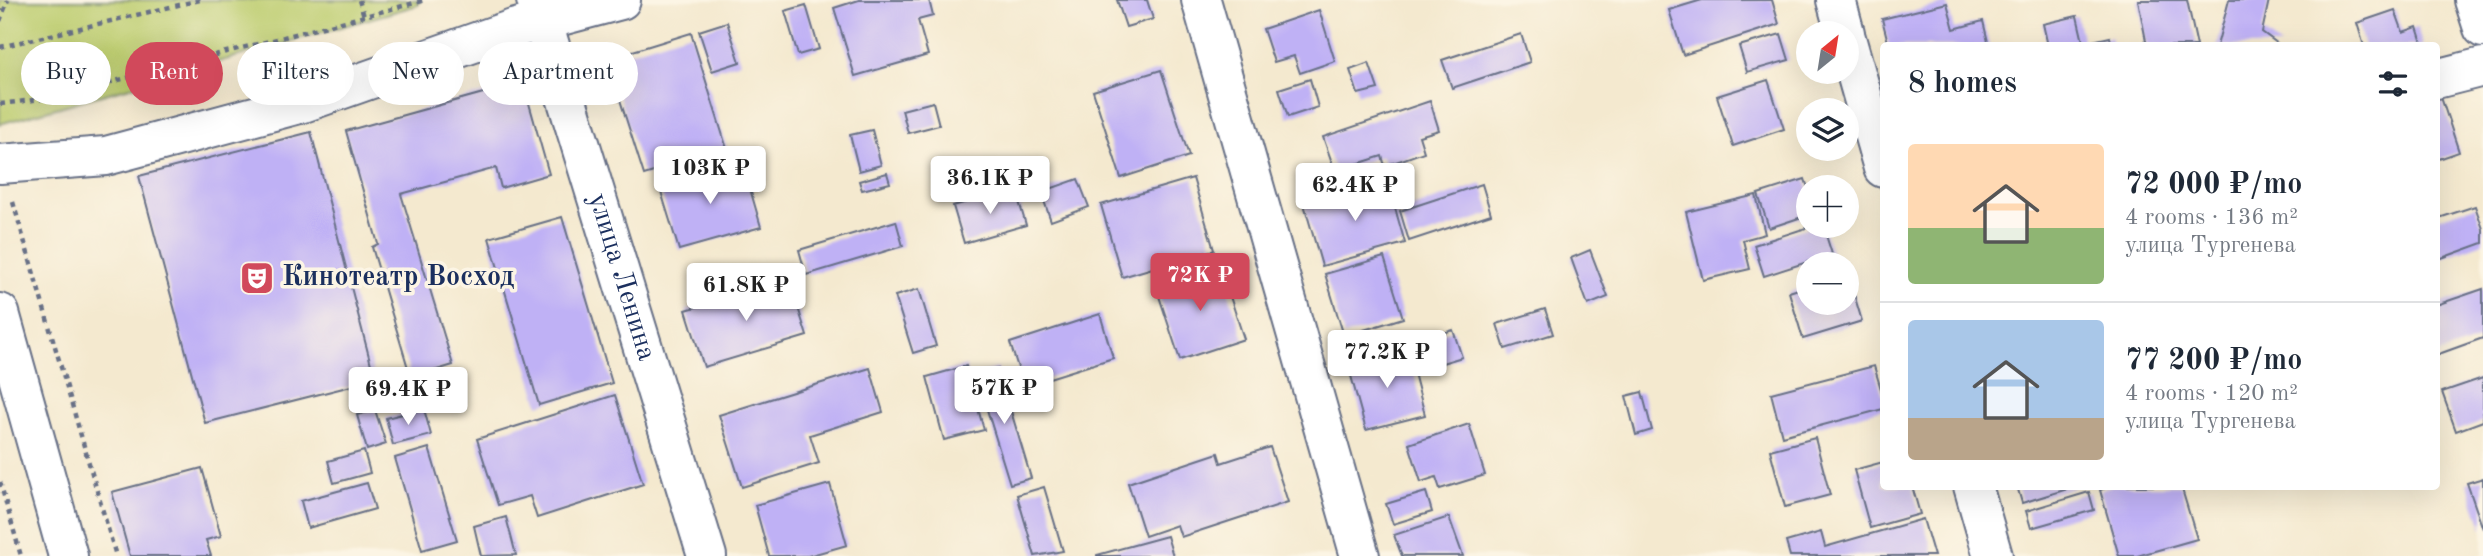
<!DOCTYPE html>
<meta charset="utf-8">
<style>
body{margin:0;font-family:"Old Standard TT",serif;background:#f6f6f7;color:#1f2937;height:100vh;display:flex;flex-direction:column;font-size:26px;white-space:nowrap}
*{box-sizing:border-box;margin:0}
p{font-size:23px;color:#747a83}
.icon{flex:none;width:38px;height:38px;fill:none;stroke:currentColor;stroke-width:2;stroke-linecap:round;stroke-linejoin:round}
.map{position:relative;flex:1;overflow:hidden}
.drawer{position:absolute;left:1880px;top:42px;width:560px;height:448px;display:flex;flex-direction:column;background:#fff;border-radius:7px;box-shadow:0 7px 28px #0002}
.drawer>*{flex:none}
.banner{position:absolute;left:21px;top:42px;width:665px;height:63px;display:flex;gap:14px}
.needle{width:46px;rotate:30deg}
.tools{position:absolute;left:1796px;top:21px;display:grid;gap:14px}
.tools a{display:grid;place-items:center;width:63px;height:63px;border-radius:50%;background:#fff;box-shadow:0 7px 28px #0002;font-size:35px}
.price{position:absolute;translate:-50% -60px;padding:0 16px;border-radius:7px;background:#fff;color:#222;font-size:23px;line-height:46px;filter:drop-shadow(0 2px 4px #0008)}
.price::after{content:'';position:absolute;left:50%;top:42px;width:21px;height:16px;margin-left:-10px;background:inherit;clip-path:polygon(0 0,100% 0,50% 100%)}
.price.selected{background:#d1495b;color:#fff}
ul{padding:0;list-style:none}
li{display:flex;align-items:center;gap:21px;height:175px;padding:0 28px}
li+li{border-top:2px solid #e0e1e3}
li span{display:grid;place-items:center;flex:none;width:196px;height:140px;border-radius:7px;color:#555}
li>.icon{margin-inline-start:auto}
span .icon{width:84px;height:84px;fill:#fffc;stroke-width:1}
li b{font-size:30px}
h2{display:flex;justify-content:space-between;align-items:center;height:84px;padding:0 28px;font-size:30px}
.pill{padding:0 24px;border-radius:32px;background:#fff;box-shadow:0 7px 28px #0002;font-size:24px;line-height:63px}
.pill.selected{background:#d1495b;color:#fff}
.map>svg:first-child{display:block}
.green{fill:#bdcd6f;stroke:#6c7e66;stroke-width:2}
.building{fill:#bfb1f5}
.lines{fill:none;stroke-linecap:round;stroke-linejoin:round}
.street-casing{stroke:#677086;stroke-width:42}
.secondary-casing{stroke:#677086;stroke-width:42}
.path{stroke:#677086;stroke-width:4.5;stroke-dasharray:5 5;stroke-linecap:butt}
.street{stroke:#fff;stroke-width:38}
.secondary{stroke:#fff;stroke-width:38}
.labels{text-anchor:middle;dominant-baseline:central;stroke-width:7;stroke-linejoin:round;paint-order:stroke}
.poi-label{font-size:28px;font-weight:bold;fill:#1b2f5e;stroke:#fcf5e5;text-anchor:start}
.street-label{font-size:28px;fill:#1b2f5e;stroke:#fcf5e5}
</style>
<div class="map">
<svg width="2483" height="556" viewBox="0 0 2483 556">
<rect width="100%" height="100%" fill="#fcf5e5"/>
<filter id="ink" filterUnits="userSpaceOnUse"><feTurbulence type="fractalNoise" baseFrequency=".0143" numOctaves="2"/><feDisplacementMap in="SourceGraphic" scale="14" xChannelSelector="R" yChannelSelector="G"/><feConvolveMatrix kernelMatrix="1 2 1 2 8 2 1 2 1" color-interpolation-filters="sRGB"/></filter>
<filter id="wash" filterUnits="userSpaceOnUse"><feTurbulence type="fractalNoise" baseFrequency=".00686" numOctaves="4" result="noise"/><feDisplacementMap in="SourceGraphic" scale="28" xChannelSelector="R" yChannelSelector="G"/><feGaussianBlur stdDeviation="1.57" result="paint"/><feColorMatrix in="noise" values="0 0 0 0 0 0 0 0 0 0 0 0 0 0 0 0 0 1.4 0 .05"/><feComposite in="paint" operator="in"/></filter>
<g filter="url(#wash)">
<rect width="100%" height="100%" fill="#f4e9cf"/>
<polygon class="green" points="0,0 420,0 418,5 0,124"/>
<g id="blocks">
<g class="building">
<polygon points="859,0 929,0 933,16 918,20 928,55 855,76 834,8"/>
<polygon points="1117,0 1147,0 1153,19 1126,27"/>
<polygon points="1702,0 1772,0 1779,24 1683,55 1669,10"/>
<polygon points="2138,0 2187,0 2197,46 2147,46"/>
<polygon points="2229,0 2269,0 2262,32 2281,46 2217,46"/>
<polygon points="1947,3 1954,29 1983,21 1989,46 1889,46 1882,19"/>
<polygon points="806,5 819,49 798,55 785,11"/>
<polygon points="1319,10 1335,61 1300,73 1294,56 1274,62 1263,29"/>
<polygon points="2395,10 2403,32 2417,27 2423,46 2364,46 2357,23"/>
<polygon points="2077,16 2084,46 2048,46 2043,24"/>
<polygon points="727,22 740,62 712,71 699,31"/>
<polygon points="691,33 727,149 644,175 607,59"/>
<polygon points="1521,34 1530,62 1452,88 1442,60"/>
<polygon points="1781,34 1789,60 1747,72 1739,46"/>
<polygon points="2110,37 2112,46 2089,46 2088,42"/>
<polygon points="1369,63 1378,89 1358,94 1350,70"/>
<polygon points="1161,70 1189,156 1121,178 1093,91"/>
<polygon points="1310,79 1318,107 1288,117 1279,89"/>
<polygon points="1768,80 1784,129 1733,146 1717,96"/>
<polygon points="523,82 549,174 501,188 496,168 401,194 453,365 411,378 372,247 378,244 346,131"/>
<polygon points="2439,91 2459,152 2436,160 2436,92"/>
<polygon points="1430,101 1439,130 1419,136 1424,152 1385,166 1382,156 1335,171 1323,137"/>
<polygon points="933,102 939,125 908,133 902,110"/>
<polygon points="872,130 881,165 859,171 850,135"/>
<polygon points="311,132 375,380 205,423 139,176"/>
<polygon points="742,161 761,227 679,250 659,185"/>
<polygon points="887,173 890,183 862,190 859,181"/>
<polygon points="1193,178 1214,250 1122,277 1101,205"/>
<polygon points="1078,179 1089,207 1051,221 1041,192"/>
<polygon points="1805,179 1808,188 1808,215 1769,228 1758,194"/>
<polygon points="1387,180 1405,243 1322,266 1304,204"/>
<polygon points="1482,184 1491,214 1409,241 1400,211"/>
<polygon points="1015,188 1026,225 964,243 953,206"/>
<polygon points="1756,195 1765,234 1743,240 1750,269 1703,280 1686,212"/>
<polygon points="2475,206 2483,229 2483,243 2436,260 2436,219"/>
<polygon points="562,217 612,383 539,405 489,238"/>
<polygon points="896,221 903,246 806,275 799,250"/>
<polygon points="1812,226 1823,226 1832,254 1764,276 1754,245"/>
<polygon points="1590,250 1608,297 1588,305 1571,258"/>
<polygon points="1384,257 1403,318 1344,336 1325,274"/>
<polygon points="1220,266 1244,339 1180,360 1156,287"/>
<polygon points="1847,271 1862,321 1803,339 1789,292 1808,286 1808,303 1846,303"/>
<polygon points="789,279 807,336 704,367 686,310"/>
<polygon points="919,289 936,346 913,353 895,296"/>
<polygon points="2483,289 2483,338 2436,355 2436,305"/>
<polygon points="1545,309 1553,334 1505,349 1497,324"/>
<polygon points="1100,314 1113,358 1024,386 1010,343"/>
<polygon points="1453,330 1462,357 1429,367 1421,340"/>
<polygon points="1408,350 1425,415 1366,430 1348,365"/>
<polygon points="966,366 984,430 944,440 927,377"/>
<polygon points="1874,366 1883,396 1883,409 1782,436 1771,393"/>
<polygon points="870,368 883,412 810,435 819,463 742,487 719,415"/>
<polygon points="998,368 1031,478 1010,484 976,374"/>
<polygon points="2483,378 2483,421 2456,431 2442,392"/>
<polygon points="1642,392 1652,430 1636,435 1626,396"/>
<polygon points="615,395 643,484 537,518 530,496 498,505 477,439"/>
<polygon points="424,409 431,435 393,445 386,418"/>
<polygon points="375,410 386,444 367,450 357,415"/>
<polygon points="1469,424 1485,475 1440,489 1436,477 1421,482 1409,444"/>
<polygon points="1815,438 1830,495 1785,507 1770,450"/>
<polygon points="1270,447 1288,502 1181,537 1177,525 1145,536 1128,483 1218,453 1221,463"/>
<polygon points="429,448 457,540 422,550 395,458"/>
<polygon points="364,451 370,473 334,483 328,461"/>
<polygon points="1883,462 1883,486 1912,486 1920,514 1870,528 1854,470"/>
<polygon points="202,468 221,536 206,540 211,556 130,556 112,492"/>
<polygon points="2483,478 2483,529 2467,483"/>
<polygon points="367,483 375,509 308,528 301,501"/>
<polygon points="830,484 847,545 808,556 769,556 755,505"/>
<polygon points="2017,486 2074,486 2074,487 2022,503"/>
<polygon points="2111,486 2181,486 2197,539 2137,556 2119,556 2100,490"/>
<polygon points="1044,487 1063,551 1035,556 1017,495"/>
<polygon points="1426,492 1432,512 1393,524 1386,504"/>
<polygon points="2089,492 2094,510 2031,528 2026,511"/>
<polygon points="506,517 516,555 481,556 474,526"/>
<polygon points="1449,517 1463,556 1402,556 1394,535"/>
<polygon points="1923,519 1934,556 1790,556 1786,542 1821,532 1825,547"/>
<polygon points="1167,536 1173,556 1097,556 1097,555"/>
</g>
</g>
</g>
<g filter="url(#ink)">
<use href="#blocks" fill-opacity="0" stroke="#677086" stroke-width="2"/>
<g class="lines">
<g class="street-casing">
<g id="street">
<polyline points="1201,0 1360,556"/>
<polyline points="1836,0 1845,33"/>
<polyline points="2474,0 2483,28"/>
<polyline points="1846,38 1883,168"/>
<polyline points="2436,79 2483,67"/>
<polyline points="0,164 106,156 303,103 516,28 621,0"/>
<polyline points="0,313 68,556"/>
<polyline points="1973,486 1993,556"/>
</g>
</g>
<g class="secondary-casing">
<g id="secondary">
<path id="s1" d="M536,0L707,556"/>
</g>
</g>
<g class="path">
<polyline points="359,0 364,16"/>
<polyline points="0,21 8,0"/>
<polyline points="0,47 200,0"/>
<polyline points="0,104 50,98 426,0"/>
<polyline points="13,202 116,556"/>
<polyline points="0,482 21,556"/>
</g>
<use href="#street" class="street"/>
<use href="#secondary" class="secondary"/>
</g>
</g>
<defs>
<g id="theatre-square" transform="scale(1.75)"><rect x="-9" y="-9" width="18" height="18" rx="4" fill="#d1495b" stroke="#fcf5e5"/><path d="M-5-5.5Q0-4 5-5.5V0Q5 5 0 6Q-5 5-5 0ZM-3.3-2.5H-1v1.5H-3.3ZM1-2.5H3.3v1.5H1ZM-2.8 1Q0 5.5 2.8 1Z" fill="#fff"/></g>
</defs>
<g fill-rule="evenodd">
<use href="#theatre-square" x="257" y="278"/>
</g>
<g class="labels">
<g class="poi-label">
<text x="282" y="278">Кинотеатр Восход</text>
</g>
<g class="street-label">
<text stroke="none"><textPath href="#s1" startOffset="290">улица Ленина</textPath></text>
</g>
</g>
</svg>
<div class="tools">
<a><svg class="needle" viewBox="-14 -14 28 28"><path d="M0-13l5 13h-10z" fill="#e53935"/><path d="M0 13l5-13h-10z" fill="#747a83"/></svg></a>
<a><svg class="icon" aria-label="layers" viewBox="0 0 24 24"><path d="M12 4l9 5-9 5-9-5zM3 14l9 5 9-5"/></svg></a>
<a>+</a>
<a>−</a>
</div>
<b class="price" style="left:710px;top:206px">103K ₽</b>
<b class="price" style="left:990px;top:216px">36.1K ₽</b>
<b class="price" style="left:1355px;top:223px">62.4K ₽</b>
<b class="price selected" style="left:1200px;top:313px">72K ₽</b>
<b class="price" style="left:746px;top:323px">61.8K ₽</b>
<b class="price" style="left:1387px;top:390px">77.2K ₽</b>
<b class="price" style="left:1004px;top:426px">57K ₽</b>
<b class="price" style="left:408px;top:427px">69.4K ₽</b>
<div class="banner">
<a class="pill">Buy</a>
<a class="pill selected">Rent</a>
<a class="pill">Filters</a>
<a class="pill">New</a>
<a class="pill">Apartment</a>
</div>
<section class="drawer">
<h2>8 homes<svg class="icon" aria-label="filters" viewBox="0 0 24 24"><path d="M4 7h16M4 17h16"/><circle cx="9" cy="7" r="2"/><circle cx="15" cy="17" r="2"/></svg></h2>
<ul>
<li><span style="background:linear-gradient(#ffd9b3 60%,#8fb573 0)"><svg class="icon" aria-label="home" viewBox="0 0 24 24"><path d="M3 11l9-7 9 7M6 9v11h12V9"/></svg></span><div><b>72 000 ₽/mo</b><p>4 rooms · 136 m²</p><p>улица Тургенева</p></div></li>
<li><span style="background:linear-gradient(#a9c7e8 70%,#b9a48a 0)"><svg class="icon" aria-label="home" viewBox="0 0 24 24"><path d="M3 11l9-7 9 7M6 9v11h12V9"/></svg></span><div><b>77 200 ₽/mo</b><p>4 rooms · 120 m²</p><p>улица Тургенева</p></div></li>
</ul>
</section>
</div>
